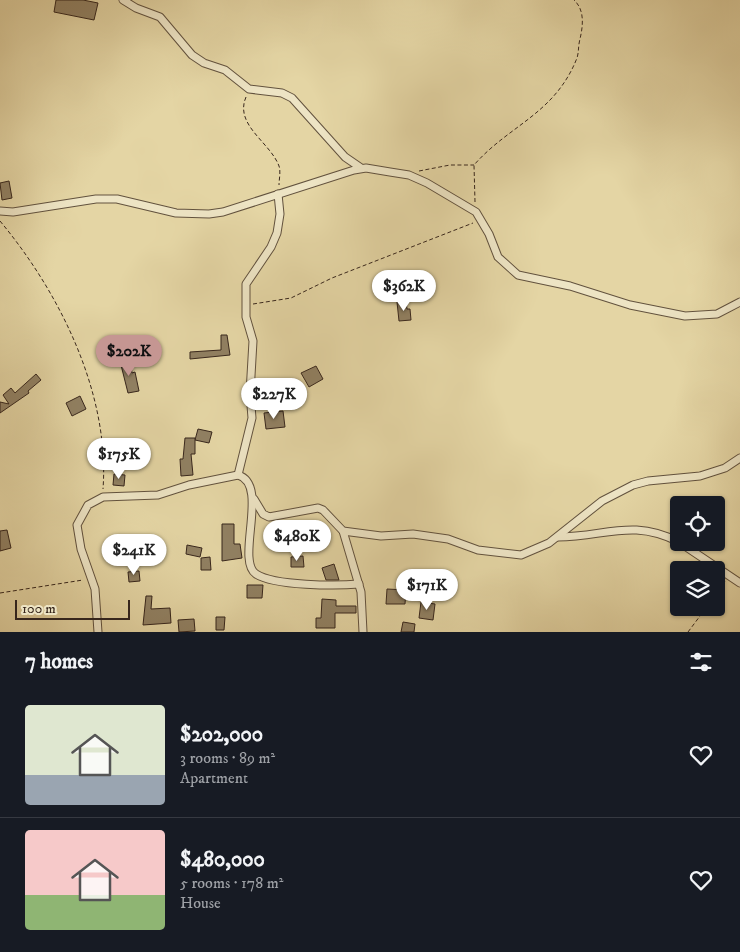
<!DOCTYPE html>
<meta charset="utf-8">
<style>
body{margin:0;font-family:"IM FELL DW Pica",serif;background:#242831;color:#f1f3f6;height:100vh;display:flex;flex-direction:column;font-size:19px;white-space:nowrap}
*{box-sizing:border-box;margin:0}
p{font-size:16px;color:#9ea1a6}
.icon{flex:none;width:28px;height:28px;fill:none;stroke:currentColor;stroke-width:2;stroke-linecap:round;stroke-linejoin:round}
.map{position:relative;height:632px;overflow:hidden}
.details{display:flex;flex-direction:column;background:#171b24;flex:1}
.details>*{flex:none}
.fabs{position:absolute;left:670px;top:496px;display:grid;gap:10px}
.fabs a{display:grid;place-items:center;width:55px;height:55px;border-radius:5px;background:#171b24;box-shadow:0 1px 4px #0004;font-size:25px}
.scale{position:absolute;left:15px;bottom:12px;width:115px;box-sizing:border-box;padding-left:5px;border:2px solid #37261c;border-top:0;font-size:14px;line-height:18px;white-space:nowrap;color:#37261c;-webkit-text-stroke:4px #ede4c4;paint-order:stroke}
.price{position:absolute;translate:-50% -42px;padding:0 11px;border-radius:18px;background:#fff;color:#222;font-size:16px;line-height:32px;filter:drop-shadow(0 1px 2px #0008)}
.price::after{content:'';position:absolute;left:50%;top:30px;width:15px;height:11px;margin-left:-8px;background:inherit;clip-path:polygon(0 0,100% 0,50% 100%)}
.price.active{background:#c59692;color:#111}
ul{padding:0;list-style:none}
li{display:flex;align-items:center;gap:15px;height:125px;padding:0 25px}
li+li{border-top:1px solid #363941}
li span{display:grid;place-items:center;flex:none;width:140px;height:100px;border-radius:5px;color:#555}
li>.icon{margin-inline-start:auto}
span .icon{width:60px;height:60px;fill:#fffc;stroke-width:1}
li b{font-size:21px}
h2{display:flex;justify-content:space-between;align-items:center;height:60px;padding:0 25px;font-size:21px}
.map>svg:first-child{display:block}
.building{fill:#918163;stroke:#37261c}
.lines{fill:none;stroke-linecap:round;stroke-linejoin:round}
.minor-casing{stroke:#62523e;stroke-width:9}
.path{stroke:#37261c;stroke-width:1;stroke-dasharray:4 2.5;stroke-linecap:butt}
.minor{stroke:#ede4c4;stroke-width:7}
</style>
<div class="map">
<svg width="740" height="632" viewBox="0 0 740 632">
<rect width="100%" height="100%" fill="#e4d5a4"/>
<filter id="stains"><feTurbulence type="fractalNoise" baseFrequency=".004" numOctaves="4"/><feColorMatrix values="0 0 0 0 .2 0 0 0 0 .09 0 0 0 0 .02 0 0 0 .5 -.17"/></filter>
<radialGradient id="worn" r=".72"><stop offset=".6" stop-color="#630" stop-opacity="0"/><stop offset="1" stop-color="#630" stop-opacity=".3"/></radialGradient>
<g class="building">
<polygon points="56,0 83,0 98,3 94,20 54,12"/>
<polygon points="9,181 12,198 2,200 0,183"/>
<polygon points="406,301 407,309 410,309 411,320 399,321 397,302"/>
<polygon points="221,335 227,335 230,355 190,359 190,352 221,350"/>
<polygon points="130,359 132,373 135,372 139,391 128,393 120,361"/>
<polygon points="316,366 323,379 309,387 301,373"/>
<polygon points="36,374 41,380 28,391 29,393 0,413 0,402 9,404 3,395 11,388 15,393"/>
<polygon points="80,396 86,409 72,416 66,403"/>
<polygon points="283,411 285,427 266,429 264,413"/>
<polygon points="198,429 212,432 209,443 195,440"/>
<polygon points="185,438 195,438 195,454 191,454 193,475 181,476 180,459 183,459"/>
<polygon points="114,474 125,475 124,486 113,485"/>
<polygon points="222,524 234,524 234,544 240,544 242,558 222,561"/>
<polygon points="7,530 11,548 0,551 0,531"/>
<polygon points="187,545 202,548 200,557 186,554"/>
<polygon points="303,556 304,567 291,567 291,557"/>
<polygon points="210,557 211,570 201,570 201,558"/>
<polygon points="334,564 339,580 326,580 322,568"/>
<polygon points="139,571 140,581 129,582 128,572"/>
<polygon points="247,585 263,585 262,598 247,598"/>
<polygon points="387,589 406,590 405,604 386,604"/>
<polygon points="146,596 152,596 151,609 170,608 171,623 143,625"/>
<polygon points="322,599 336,600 336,606 356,606 356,613 335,613 335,628 316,628 316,618 321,618"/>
<polygon points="421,602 435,604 433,620 419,618"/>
<polygon points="216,617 225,617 224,630 216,630"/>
<polygon points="194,619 195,631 179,632 178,620"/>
<polygon points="403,622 415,624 414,632 401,632"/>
</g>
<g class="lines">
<g class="minor-casing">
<g id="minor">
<polyline points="123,0 136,8 160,17 192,55 204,63 225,70 249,89 282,93 292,98 345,157 361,168"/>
<polyline points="0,211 13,212 96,199 117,199 176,213 209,214 223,212 354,170 366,168 390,172 409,175 427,183 476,212 489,234 498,257 518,275 570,286 630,305 685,316 717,314 740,302"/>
<polyline points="238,475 252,418 250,393 253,341 246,317 246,284 271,247 277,233 280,214 278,194"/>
<polyline points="254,499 263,514 269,517 318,508 323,510 343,531 381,536 413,534 448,539 478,550 521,555 549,543 602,501 633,485 648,481 700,476 725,468 740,458"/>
<polyline points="343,531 361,592 363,632"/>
<path d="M558,537C605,537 632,518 679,542"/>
<polyline points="679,542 740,583"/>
<path d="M98,632L95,589L81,549L77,525L88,505L103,497L158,495L189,485L238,475C270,484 235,560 256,574C274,586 337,586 359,584"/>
</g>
</g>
<g class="path">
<path d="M246,97C234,125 270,142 279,166C281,172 279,179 279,185"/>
<polyline points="419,171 450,165 474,165"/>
<path d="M475,202L474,165C509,125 555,114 577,58C579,52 578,46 580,39C583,26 585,10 574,0"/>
<path d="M0,221C60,293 110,394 103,489"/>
<polyline points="253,304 291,298 332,278 473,223"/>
<polyline points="0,593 83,580"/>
<polyline points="716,593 725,581"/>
<polyline points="688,632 706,608"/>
</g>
<use href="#minor" class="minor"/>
</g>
<rect width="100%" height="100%" filter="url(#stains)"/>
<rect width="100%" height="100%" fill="url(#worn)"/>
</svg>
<div class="fabs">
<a><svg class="icon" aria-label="locate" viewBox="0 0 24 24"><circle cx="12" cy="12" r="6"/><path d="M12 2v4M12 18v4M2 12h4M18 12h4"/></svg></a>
<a><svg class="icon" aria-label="layers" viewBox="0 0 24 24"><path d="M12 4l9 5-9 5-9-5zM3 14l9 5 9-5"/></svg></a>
</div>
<div class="scale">100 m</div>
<b class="price" style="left:404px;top:312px">$362K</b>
<b class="price active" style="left:129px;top:377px">$202K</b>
<b class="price" style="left:274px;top:420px">$227K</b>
<b class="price" style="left:119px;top:480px">$175K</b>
<b class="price" style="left:297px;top:562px">$480K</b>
<b class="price" style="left:134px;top:576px">$241K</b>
<b class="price" style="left:427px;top:611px">$171K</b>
</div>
<section class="details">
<h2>7 homes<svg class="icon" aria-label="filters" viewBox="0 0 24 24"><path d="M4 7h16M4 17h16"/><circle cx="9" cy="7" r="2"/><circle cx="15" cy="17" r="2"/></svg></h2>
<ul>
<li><span style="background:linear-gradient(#dfe7d0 70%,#9aa5b1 0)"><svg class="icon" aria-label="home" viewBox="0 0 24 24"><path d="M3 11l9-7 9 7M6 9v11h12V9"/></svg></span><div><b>$202,000</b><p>3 rooms · 89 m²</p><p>Apartment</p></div><svg class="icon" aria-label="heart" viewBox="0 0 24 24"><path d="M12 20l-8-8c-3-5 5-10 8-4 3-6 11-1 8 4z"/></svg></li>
<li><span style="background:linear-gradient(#f6c9c9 65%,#8fb573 0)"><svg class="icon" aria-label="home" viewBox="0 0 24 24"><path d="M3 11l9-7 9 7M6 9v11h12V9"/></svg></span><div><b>$480,000</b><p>5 rooms · 178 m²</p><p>House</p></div><svg class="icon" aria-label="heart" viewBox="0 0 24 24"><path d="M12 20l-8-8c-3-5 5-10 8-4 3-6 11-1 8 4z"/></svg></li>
</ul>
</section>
